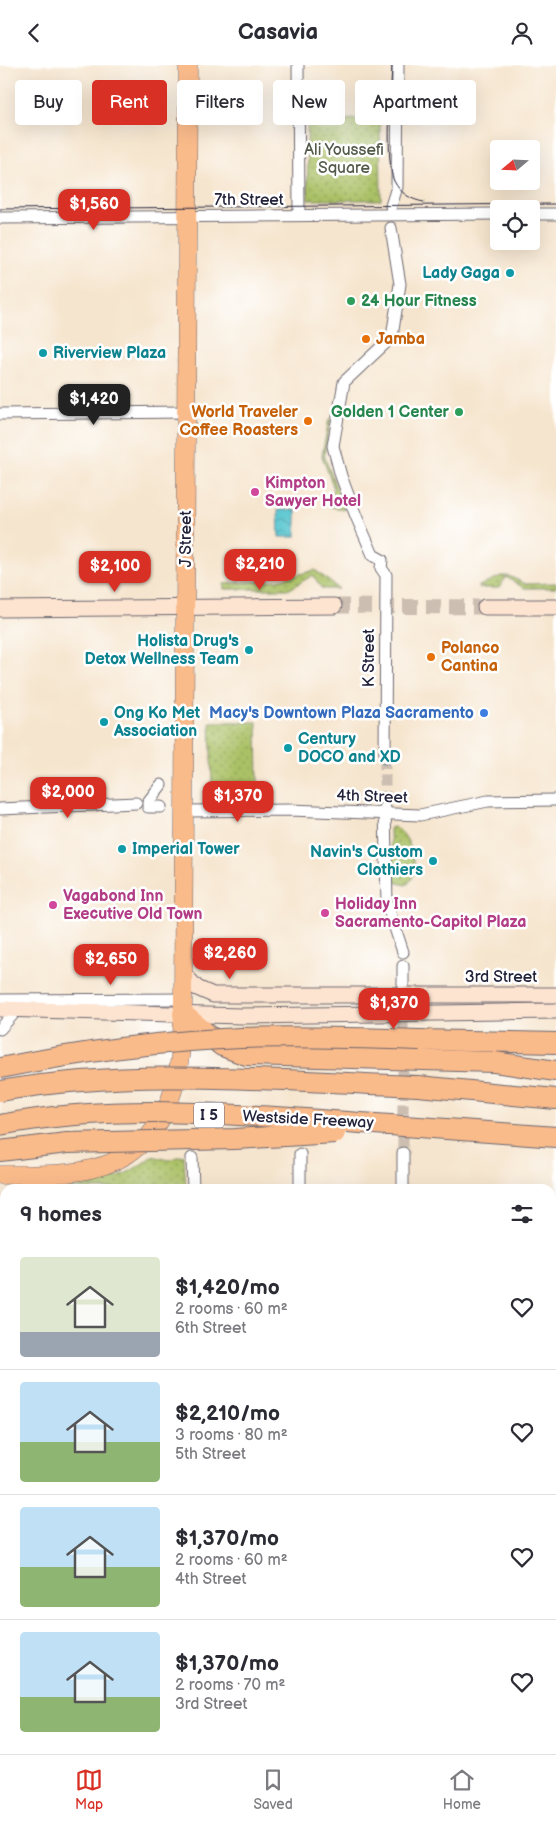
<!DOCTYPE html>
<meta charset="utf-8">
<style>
body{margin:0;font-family:"Balsamiq Sans",sans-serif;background:#f7f7f7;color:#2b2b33;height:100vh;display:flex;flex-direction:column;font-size:19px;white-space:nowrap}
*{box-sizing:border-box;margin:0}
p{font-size:16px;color:#7c7c81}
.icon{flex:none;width:28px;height:28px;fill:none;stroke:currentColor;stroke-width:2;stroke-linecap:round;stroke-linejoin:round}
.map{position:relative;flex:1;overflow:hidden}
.details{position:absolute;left:0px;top:1119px;width:556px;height:571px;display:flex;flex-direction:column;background:#fff;border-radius:15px 15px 0 0;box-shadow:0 5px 20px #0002}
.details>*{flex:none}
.banner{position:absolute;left:15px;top:15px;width:526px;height:45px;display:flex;gap:10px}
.needle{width:32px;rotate:251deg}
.fabs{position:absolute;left:490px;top:75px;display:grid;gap:10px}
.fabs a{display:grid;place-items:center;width:50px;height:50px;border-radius:5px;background:#fff;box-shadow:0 5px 20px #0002;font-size:25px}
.price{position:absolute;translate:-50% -42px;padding:0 11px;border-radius:10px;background:#d93025;color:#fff;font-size:16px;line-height:32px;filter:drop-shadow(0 1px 2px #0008)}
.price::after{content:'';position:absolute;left:50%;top:30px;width:15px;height:11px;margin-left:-8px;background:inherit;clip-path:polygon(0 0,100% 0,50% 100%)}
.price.on{background:#222;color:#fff}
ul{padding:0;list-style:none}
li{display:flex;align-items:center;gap:15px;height:125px;padding:0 20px}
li+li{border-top:1px solid #e1e1e2}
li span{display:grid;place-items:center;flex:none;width:140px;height:100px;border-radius:5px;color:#555}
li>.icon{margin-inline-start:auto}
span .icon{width:60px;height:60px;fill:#fffc;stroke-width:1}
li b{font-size:21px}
h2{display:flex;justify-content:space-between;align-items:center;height:60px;padding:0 20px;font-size:21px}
.chip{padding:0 18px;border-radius:5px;background:#fff;box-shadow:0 5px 20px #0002;font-size:18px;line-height:45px}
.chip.on{background:#d93025;color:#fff}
header{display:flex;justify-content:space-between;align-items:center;height:65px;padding:0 20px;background:#fff;font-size:22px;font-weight:700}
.dock{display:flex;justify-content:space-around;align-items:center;height:70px;border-top:1px solid #e1e1e2;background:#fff;font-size:14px;color:#7c7c81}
.dock a{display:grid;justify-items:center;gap:2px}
.dock .on{color:#d93025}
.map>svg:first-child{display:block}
.green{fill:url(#green-dots);stroke:#667250}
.water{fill:url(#water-waves);stroke:#3e7486}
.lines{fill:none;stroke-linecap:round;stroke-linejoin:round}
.street-tunnel{stroke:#ccbeb1;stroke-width:11;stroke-dasharray:11 5.5;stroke-linecap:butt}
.secondary-tunnel{stroke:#ccbeb1;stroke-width:15;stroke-dasharray:15 8;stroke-linecap:butt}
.street-casing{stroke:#6c666e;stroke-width:13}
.secondary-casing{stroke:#6c666e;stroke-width:17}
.primary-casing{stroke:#6c666e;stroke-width:19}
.highway-casing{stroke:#6c666e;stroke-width:22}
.street{stroke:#fff;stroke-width:11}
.secondary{stroke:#fde4d1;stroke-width:15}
.primary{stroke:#fabb8b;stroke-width:18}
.highway{stroke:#fabb8b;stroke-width:20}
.tram{stroke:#22223b;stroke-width:1}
.rail-casing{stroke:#22223b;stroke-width:5}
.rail{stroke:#fff;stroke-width:3;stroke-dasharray:9;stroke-linecap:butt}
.highway-bridge-casing{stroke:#6c666e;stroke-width:22;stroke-linecap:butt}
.highway-bridge{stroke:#fabb8b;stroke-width:20}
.culture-dot{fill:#0f9aa8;stroke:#fff;stroke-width:2}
.leisure-dot{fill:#2e9e5b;stroke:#fff;stroke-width:2}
.food-dot{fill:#e8710a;stroke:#fff;stroke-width:2}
.hotel-dot{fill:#d1479c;stroke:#fff;stroke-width:2}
.shop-dot{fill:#3f7fe0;stroke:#fff;stroke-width:2}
.labels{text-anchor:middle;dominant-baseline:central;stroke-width:5;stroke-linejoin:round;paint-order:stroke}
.shield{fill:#fff;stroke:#646476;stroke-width:1}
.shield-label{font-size:15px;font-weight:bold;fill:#22223b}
.park-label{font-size:16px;fill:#525a4a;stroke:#fff}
.street-label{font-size:16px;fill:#22223b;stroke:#fff}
.culture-label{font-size:16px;font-weight:bold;fill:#0d838f;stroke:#fff;text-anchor:start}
.leisure-label{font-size:16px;font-weight:bold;fill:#27864d;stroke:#fff;text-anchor:start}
.food-label{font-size:16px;font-weight:bold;fill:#c56008;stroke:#fff;text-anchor:start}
.hotel-label{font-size:16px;font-weight:bold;fill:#b23c85;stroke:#fff;text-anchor:start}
.shop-label{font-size:16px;font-weight:bold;fill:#366cbe;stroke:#fff;text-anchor:end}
</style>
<header><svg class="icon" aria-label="back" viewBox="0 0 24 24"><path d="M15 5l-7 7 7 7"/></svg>Casavia<svg class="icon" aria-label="person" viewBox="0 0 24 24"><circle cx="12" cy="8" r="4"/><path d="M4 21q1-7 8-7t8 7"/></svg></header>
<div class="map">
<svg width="556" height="1689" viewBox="0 0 556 1689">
<defs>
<pattern id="green-dots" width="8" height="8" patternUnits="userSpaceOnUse" patternTransform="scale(1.25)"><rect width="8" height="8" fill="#abc166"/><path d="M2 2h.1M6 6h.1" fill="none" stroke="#8b9c55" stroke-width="1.8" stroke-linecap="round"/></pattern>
<pattern id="water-waves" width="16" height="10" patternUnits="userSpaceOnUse" patternTransform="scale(1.25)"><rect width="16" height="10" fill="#59c6d0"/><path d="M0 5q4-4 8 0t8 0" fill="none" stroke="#49a0aa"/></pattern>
</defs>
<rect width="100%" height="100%" fill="#fff"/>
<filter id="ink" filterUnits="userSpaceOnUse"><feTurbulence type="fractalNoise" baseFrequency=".02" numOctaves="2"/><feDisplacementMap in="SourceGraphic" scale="10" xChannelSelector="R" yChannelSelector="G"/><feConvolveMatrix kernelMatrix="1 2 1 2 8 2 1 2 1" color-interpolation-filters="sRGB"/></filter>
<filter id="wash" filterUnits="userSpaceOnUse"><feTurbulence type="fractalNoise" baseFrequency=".0096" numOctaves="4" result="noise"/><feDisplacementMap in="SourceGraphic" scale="20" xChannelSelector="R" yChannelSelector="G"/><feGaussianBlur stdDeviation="1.12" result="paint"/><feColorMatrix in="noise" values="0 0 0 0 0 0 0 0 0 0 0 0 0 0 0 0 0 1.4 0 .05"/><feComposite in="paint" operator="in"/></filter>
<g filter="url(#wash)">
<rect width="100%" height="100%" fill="#f6e5ce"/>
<g class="green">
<polygon points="380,54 381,135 308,135 307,55"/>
<polygon points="329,354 331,355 324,391 345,444 330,442 333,421 322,391"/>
<polygon points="315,505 339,524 322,524 313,510 290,524 224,524 224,519 278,515"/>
<polygon points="501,511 509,511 526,519 556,518 556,523 524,523 506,512 499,523 479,523 479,521"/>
<polygon points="210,657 257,657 258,721 212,722"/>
<path d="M394,762C409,766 424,809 406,820L397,818L391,812L390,763Z"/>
<path d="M184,1090L186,1124H44C87,1122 117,1120 152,1091L169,1095Z"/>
<rect x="0" y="1249" width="5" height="226"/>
</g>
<g class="water">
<polygon points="278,445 296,445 296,472 279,472"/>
<polygon points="556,1426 556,1689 0,1689 0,1475 4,1475 5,1685 551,1685 551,1427"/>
</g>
</g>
<g filter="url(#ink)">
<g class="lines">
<g class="street-tunnel">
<polyline points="385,693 385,741"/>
<polyline points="403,923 403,1088"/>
</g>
<polyline class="secondary-tunnel" points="334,541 485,542"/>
<g class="street-casing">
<g id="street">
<polyline points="298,0 299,150"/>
<polyline points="391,141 397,122 398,0"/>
<polyline points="531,149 556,149"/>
<polyline points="0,153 499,149"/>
<polyline points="0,349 187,347"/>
<polyline points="385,693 386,510 381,503 382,495 373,490 356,451 341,411 333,381 344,317 392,272 400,219 391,163"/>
<polyline points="161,742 148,742 148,737 161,720"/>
<polyline points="385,743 387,839 403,887"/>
<polyline points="0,744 136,738"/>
<polyline points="185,746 290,745 420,750 488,736 556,735"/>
<polyline points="403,901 403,919"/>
<polyline points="0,935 183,934"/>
<polyline points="0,964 16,946"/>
<polyline points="192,1093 193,1124"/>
<polyline points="300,1124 300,1089"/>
<polyline points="403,1124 403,1088"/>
<polyline points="0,1142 5,1142"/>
<polyline points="551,1143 556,1143"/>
<polyline points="0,1342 5,1342"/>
<polyline points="551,1342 556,1342"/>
</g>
</g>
<g class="secondary-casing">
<g id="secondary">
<polyline points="485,542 556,542"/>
<polyline points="0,544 334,541"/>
<polyline points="184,909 197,923 213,930 556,930"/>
<polyline points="0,944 241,951 556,946"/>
</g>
</g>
<g class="primary-casing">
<path id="primary" d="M0,1110C30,1109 62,1111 91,1104C175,1085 183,1005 183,934L188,0"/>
</g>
<g class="highway-casing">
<g id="highway">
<polyline points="183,949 222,981 246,990 494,997 556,1006"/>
<polyline points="420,975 556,978"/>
<polyline points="418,1021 556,1034"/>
<polyline points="419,1062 556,1072"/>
<polyline points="0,1086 67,1078"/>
</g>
</g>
<use href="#street" class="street"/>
<use href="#secondary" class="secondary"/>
<use href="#primary" class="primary"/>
<use href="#highway" class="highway"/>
<g class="tram">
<path d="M392,0C391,25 385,96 394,116C400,128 411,135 424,137"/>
<polyline points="0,144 556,139"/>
</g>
<g class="rail-casing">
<g id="rail">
<polyline points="551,1395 556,1395"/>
<polyline points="0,1430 5,1430"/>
</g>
</g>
<use href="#rail" class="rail"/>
<g class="highway-bridge-casing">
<g id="highway-bridge">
<path d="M0,1003C79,987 160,976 241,973C301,971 360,973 420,975"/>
<path d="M0,1026C134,1002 282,1016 418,1021"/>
<path d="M0,1060C138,1034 280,1054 419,1062"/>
<polyline points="67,1078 235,1074 335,1068"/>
</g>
</g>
<use href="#highway-bridge" class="highway-bridge"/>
</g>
</g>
<g class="culture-dot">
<circle cx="510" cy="208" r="5"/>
<circle cx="43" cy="288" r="5"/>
<circle cx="249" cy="585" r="5"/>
<circle cx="104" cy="657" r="5"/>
<circle cx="288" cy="683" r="5"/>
<circle cx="122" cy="784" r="5"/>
<circle cx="433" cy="796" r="5"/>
</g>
<g class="leisure-dot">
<circle cx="351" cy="236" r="5"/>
<circle cx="459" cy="347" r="5"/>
</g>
<g class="food-dot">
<circle cx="366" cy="274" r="5"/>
<circle cx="308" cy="356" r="5"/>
<circle cx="431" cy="592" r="5"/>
</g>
<g class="hotel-dot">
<circle cx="255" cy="427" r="5"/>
<circle cx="53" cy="840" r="5"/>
<circle cx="325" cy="848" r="5"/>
</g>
<circle class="shop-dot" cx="484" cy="648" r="5"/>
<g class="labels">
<rect class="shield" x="194" y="1037.5" width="30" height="25" rx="4"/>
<g class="shield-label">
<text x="209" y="1050">I 5</text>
</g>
<g class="park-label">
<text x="344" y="85">Ali Youssefi<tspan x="344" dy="18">Square</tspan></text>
</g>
<g class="street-label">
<text x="249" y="135">7th Street</text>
<text transform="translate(186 474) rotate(-90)">J Street</text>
<text transform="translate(369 593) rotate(-90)">K Street</text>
<text transform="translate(372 732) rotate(2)">4th Street</text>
<text x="501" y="912">3rd Street</text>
<text transform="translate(308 1055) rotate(3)">Westside Freeway</text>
</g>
<g class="culture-label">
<text x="500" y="208" text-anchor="end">Lady Gaga</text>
<text x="53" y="288">Riverview Plaza</text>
<text x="239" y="576" text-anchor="end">Holista Drug's<tspan x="239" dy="18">Detox Wellness Team</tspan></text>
<text x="114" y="648">Ong Ko Met<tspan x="114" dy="18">Association</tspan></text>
<text x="298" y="674">Century<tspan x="298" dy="18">DOCO and XD</tspan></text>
<text x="132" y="784">Imperial Tower</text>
<text x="423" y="787" text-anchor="end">Navin's Custom<tspan x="423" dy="18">Clothiers</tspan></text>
</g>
<g class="leisure-label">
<text x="361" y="236">24 Hour Fitness</text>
<text x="449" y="347" text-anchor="end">Golden 1 Center</text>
</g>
<g class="food-label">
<text x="376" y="274">Jamba</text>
<text x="298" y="347" text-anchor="end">World Traveler<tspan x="298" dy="18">Coffee Roasters</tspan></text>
<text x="441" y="583">Polanco<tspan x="441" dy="18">Cantina</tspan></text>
</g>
<g class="hotel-label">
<text x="265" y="418">Kimpton<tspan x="265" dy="18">Sawyer Hotel</tspan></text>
<text x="63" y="831">Vagabond Inn<tspan x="63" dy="18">Executive Old Town</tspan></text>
<text x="335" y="839">Holiday Inn<tspan x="335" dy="18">Sacramento-Capitol Plaza</tspan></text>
</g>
<g class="shop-label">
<text x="474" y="648">Macy's Downtown Plaza Sacramento</text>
</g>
</g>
</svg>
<div class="fabs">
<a><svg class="needle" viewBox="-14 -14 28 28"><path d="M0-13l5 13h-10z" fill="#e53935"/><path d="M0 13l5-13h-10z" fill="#7c7c81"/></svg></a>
<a><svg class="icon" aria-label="locate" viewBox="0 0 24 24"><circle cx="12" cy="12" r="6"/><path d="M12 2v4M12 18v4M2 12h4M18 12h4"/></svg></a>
</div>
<b class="price" style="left:94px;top:166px">$1,560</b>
<b class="price on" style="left:94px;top:361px">$1,420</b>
<b class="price" style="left:260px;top:526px">$2,210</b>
<b class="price" style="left:115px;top:528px">$2,100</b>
<b class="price" style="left:68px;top:754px">$2,000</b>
<b class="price" style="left:238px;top:758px">$1,370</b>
<b class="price" style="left:230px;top:915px">$2,260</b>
<b class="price" style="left:111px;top:921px">$2,650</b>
<b class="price" style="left:394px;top:965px">$1,370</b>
<div class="banner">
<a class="chip">Buy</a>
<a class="chip on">Rent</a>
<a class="chip">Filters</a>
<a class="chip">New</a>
<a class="chip">Apartment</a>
</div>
<section class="details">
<h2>9 homes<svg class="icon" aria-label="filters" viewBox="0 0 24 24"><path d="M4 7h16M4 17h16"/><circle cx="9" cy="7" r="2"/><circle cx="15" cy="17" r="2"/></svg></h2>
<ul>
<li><span style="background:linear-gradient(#dfe7d0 75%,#9aa5b1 0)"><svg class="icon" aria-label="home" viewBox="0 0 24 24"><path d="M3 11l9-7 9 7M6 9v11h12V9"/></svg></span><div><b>$1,420/mo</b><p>2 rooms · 60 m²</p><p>6th Street</p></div><svg class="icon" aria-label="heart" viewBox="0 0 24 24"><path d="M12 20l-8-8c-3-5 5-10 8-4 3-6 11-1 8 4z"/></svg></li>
<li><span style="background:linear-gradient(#bfe0f5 60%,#8fb573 0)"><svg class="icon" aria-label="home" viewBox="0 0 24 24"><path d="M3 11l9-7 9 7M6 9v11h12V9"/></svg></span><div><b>$2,210/mo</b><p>3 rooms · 80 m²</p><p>5th Street</p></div><svg class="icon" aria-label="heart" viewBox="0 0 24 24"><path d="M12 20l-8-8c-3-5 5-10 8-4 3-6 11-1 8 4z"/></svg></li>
<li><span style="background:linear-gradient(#bfe0f5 60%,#8fb573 0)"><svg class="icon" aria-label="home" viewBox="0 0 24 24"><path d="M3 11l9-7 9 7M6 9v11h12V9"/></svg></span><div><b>$1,370/mo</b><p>2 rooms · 60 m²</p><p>4th Street</p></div><svg class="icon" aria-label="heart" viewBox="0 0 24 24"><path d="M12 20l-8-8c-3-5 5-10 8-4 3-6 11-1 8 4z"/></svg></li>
<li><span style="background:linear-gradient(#bfe0f5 65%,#8fb573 0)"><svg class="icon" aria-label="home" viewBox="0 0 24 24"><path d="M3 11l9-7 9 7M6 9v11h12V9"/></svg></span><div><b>$1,370/mo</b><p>2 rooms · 70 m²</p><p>3rd Street</p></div><svg class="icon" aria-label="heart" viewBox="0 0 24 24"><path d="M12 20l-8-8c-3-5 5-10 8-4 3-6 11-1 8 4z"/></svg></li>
</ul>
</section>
</div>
<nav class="dock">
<a class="on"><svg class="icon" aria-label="map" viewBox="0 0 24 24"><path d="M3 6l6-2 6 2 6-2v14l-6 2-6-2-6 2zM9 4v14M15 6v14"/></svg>Map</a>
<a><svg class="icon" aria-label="saved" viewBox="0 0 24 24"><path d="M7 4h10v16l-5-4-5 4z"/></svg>Saved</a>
<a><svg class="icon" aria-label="home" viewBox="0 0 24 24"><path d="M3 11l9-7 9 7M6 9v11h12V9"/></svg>Home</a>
</nav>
